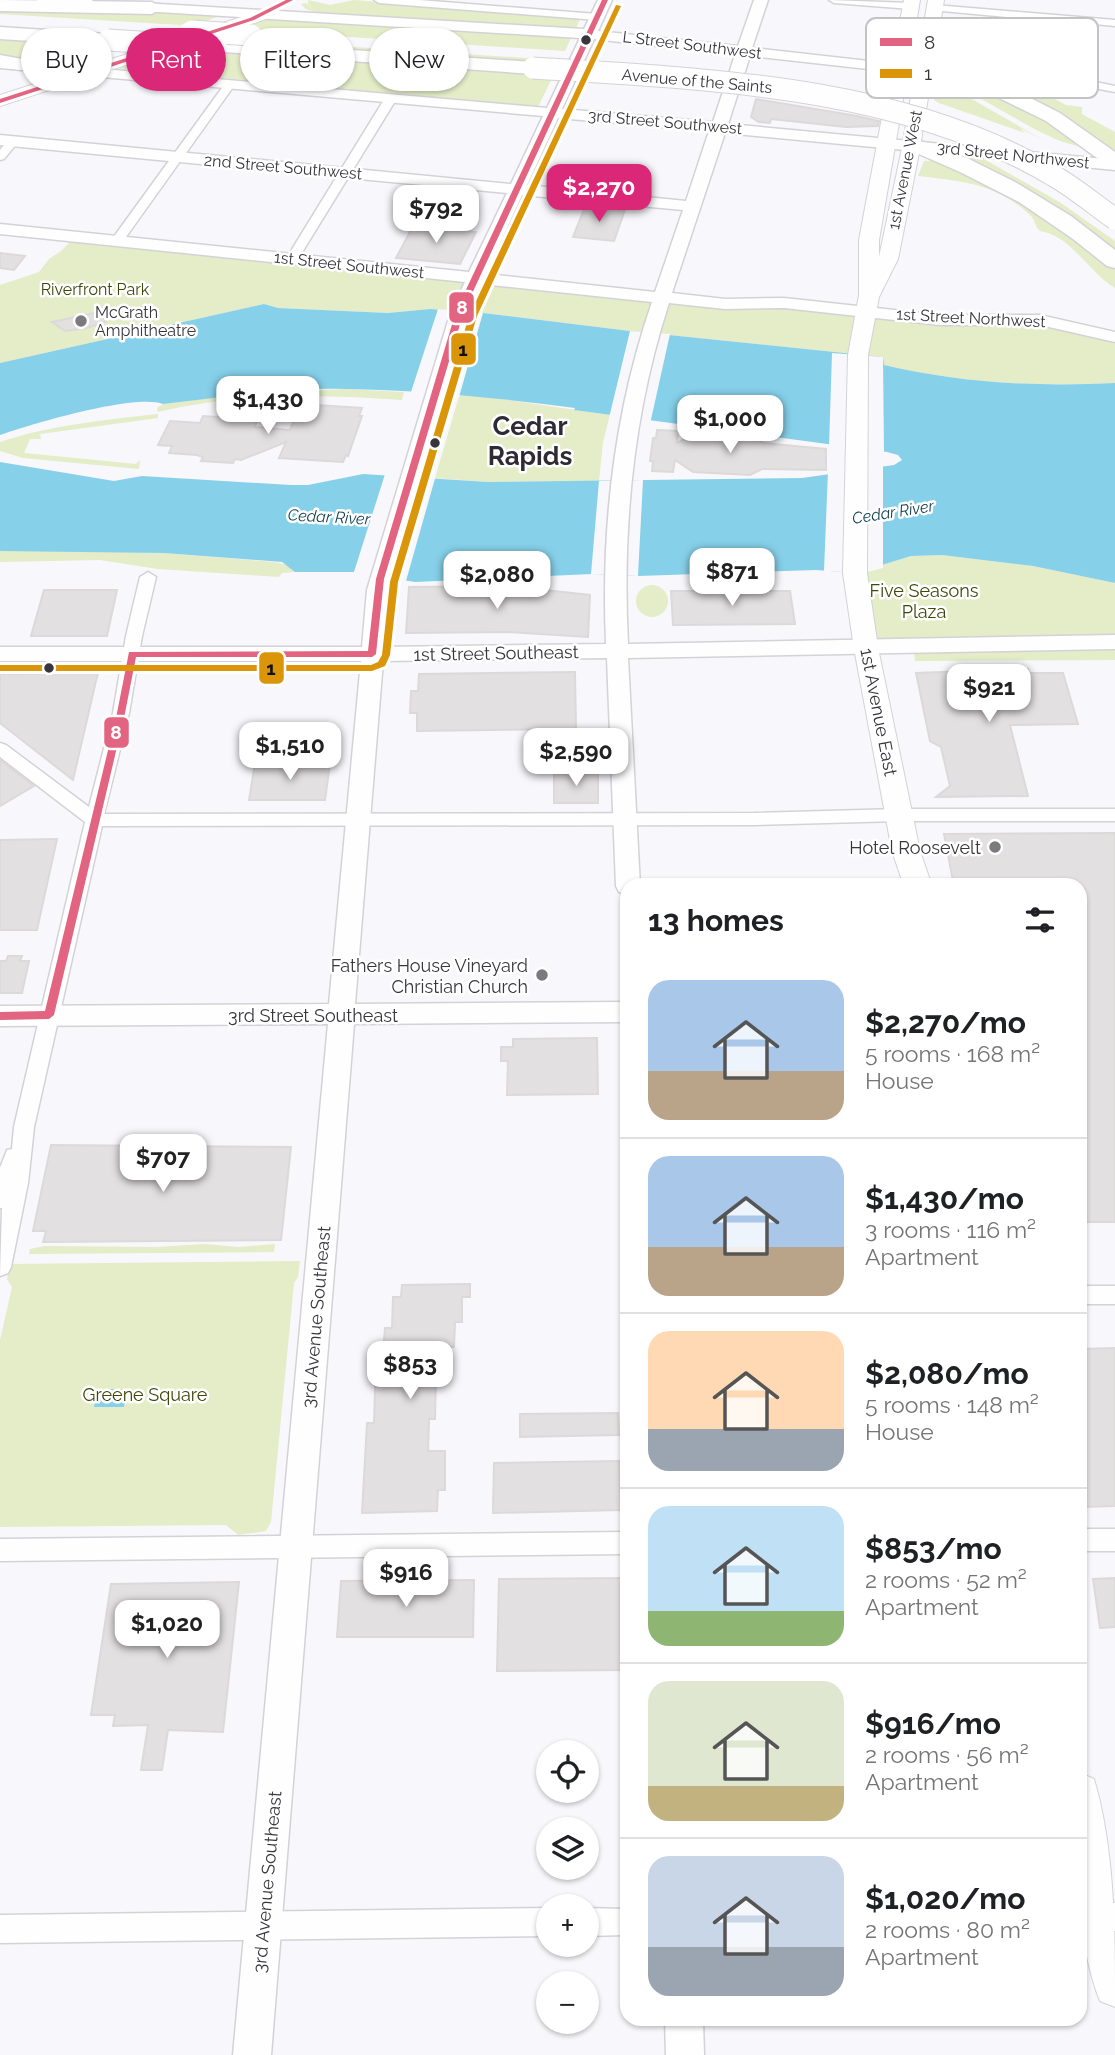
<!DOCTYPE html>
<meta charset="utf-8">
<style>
body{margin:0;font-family:Raleway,sans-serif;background:#f6f6f6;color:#202124;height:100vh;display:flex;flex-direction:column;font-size:26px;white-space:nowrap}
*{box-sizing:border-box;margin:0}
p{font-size:23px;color:#757577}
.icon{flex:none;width:38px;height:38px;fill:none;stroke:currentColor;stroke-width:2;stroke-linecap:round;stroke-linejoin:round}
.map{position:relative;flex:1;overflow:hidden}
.drawer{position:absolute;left:620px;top:878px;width:467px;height:1148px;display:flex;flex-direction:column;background:#fff;border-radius:21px;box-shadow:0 2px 5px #0004}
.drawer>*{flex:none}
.banner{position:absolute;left:21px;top:28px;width:494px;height:63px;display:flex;gap:14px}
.controls{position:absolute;left:536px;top:1740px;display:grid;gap:14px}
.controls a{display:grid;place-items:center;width:63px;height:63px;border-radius:50%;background:#fff;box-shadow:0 2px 5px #0004;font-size:35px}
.price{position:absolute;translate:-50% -60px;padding:0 16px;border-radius:14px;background:#fff;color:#222;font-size:23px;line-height:46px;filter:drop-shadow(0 2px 4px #0008)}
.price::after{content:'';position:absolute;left:50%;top:42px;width:21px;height:16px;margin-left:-10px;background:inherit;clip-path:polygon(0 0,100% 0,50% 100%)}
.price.on{background:#db2777;color:#fff}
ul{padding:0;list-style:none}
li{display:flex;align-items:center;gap:21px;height:175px;padding:0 28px}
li+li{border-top:2px solid #e0e0e0}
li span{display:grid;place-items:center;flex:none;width:196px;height:140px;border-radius:21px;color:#555}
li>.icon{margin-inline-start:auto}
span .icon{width:84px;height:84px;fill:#fffc;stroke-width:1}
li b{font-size:30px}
h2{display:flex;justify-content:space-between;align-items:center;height:84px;padding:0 28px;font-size:30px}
.pill{padding:0 24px;border-radius:32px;background:#fff;box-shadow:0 2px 5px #0004;font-size:24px;line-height:63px}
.pill.on{background:#db2777;color:#fff}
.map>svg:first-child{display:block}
.green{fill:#e4ecc8}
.water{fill:#86d0e9}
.pier{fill:#f8f7fb}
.building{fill:#e3e0e1;stroke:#dcd9d9;stroke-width:2}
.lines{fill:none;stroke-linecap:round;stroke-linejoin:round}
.street-casing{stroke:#d4d2d7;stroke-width:3}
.secondary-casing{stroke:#d4d2d7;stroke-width:3}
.primary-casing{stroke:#d4d2d7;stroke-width:2}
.highway-casing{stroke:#d4d2d7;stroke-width:3}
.street{fill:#fefefe;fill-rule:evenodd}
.secondary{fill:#fefefe;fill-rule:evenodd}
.primary{fill:#fefefe;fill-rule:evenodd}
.highway{fill:#fefefe;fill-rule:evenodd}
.highway-bridge-casing{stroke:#d4d2d7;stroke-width:23;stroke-linecap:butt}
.highway-bridge{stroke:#fefefe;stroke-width:21}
.bus-1-casing{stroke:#fff;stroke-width:6}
.bus-2-casing{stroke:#fff;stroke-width:6}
.bus-1{fill:#e36480;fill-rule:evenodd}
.bus-2{fill:#da9509;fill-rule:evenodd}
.bus-dot{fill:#38363c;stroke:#fff;stroke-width:2.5}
.poi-dot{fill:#7b7a7f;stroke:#fff;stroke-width:2.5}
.labels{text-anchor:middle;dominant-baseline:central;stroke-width:5;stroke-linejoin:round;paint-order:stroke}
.far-street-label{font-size:16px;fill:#38363c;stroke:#fff}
.far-park-label{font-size:16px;fill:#3d4809;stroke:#fff}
.far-poi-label{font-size:16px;fill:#38363c;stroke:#fff;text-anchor:start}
.far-water-label{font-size:16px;font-style:italic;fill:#134351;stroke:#fff}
.park-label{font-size:18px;fill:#3d4809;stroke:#fff}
.street-label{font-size:18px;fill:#38363c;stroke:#fff}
.poi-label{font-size:18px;fill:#38363c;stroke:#fff;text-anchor:end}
.far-town-label{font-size:26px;font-weight:bold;fill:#2e2b35;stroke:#fff}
.key{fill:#fff;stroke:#c3c3c4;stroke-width:2}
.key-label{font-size:19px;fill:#38363c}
.line-badge{stroke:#fff;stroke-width:2.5}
.badge-label{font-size:19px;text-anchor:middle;font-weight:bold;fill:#fff}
.pale-badge-label{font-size:19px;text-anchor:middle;font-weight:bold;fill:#111}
</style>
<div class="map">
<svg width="1115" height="2055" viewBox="0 0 1115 2055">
<rect width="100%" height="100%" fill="#f8f7fb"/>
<g class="green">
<polygon points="308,0 330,5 354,0 580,19 576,29 318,13 306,9 301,4 306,3 314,11 308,4"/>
<polygon points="0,7 146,11 220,16 191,26 187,23 180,25 0,14"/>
<polygon points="261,19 269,20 572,36 565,51 241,30"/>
<polygon points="0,37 119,45 123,48 67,65 0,58"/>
<polygon points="217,38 557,60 554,64 206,41"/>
<polygon points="169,49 179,49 554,74 538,107 536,107 114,68"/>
<polygon points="973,73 1070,84 1088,90 1037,86 1037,89 1066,105 1082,107 1082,114 1115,132 1115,154"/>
<path d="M938,77C1002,92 1036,113 1089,149C1075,145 1063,143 1049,136C1010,118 977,92 936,79Z"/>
<polygon points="933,83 963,94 1045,141 1020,128 1025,133 939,103 934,100"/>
<polygon points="941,151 973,154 991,163 1061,203 1115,241 1115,255"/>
<path d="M937,160L1013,193L1115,266V288C1089,273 1072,236 1040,231C1034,226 1036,220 1029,214C995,183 961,181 918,176L924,161Z"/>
<path d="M75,237L642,296L993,319L1115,333V383C1037,387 960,383 883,365V357L630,331L483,313L430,309L388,313L278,308L264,304L0,363V285L39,272L49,259L61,251Z"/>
<path d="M345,389L404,392L402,400C320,394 238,393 158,412L157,408L163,404L251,393Z"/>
<polygon points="460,393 610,415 603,442 599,481 488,482 435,478"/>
<path d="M158,414V418L40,434L41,439H30L24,453L136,464L140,460L139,469L23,458L0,451V442C51,425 105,420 158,414Z"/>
<polygon points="55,550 164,553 274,562 288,565 295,572 282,573 279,577 158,569 100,560 0,562 0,551"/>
<polygon points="942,555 1033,566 1115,583 1115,636 866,648 856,573 911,556"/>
<circle cx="652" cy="601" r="16"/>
<polygon points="1115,650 1115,660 915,661 914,653"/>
<polygon points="205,1244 239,1247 275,1244 274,1252 29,1254 30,1249 45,1246 157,1247"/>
<polygon points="300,1261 298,1277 294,1283 271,1522 266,1531 238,1535 226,1525 0,1527 0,1340 12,1287 7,1279 10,1264"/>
</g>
<g class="water">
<path d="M264,304L278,308L388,313L430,309L483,313L630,331L883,357L884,365C960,383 1037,387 1115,383V583L1033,566L942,555L911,556L856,573L816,570L638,576L592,574L415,582L354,572H295L282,562L164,553L0,551V462L114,481L142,476L291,485H308L363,474L488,482L802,478L894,465L902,460L898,455L887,452L574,410L575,408C498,398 422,390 345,389C284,387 223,397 163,404C136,393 31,424 0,435V363Z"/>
<polygon points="97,1389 127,1389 124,1407 94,1407"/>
</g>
<g class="pier">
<polygon points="438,309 483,313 459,397 410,395"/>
<polygon points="630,331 670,334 650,424 609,418"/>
<polygon points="832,353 883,357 884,455 829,446"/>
<polygon points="883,462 883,568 864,573 824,571 828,471"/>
<polygon points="386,471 436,475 406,581 353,575"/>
<polygon points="643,480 638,576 591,574 599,481"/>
</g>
<g class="building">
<polygon points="756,99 857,116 879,121 878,126 846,127 771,119 770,123 759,122 751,117"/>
<polygon points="585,207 625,210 614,241 573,237"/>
<polygon points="413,226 476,232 460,264 396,258"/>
<polygon points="0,253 25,256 14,270 0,268"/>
<polygon points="99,312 106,322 86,328 65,331 52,322"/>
<polygon points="300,404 362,408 359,416 362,416 348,456 346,455 343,462 279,458 286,442 241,460 235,459 233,463 201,461 203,457 197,455 169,453 172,446 158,445 170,421 200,423 203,416 219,417 221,414 253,416 252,420 257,420 255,427 290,430"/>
<polygon points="657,430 678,431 677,443 697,433 752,437 763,443 826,449 826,470 762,469 750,475 693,472 675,460 673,472 652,471 653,461 650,461 653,438 656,438"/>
<polygon points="507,586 590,595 588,637 507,632 406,633 409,587"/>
<polygon points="44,590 117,590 107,636 31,636"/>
<polygon points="671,591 790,591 795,624 673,625"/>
<polygon points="1028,669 1029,673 1063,673 1078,724 1010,725 1028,796 936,797 950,786 941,747 930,741 916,673"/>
<polygon points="575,672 576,729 417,731 417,713 410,713 411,691 418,691 419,674"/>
<polygon points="98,673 96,681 73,780 0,723 0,674"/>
<polygon points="0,760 34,786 0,806"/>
<polygon points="255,763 330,764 325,800 249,800"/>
<rect x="554" y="774" width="44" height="29"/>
<polygon points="1115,833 1115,1222 1080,1222 1080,886 954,886 944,834"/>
<polygon points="57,839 37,930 0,930 0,840"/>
<polygon points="8,956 22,956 20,961 29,961 22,993 0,993 0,961 6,961"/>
<polygon points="597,1038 598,1094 507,1095 508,1061 501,1061 501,1047 513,1047 513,1039"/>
<polygon points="51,1145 291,1147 281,1240 43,1242 46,1231 33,1231"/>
<polygon points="470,1284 470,1297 462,1297 462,1322 455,1322 454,1347 447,1347 446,1378 436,1378 435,1419 429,1419 428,1451 445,1451 445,1490 438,1490 437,1511 362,1513 367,1423 374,1423 376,1352 383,1352 385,1328 392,1328 393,1297 401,1297 402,1285"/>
<polygon points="1115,1348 1115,1506 1082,1507 1080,1494 1080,1349"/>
<polygon points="618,1413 619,1435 520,1437 520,1414"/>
<polygon points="619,1461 621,1510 493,1513 494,1463"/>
<polygon points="626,1578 626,1670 497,1671 499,1579"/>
<polygon points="1115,1578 1115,1627 1100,1628 1093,1579"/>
<polygon points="474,1580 473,1637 337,1637 341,1581"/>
<polygon points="239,1582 223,1732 168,1730 162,1770 141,1770 148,1725 113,1726 115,1715 91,1715 111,1584"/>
</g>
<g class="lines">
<g class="street-casing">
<g id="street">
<polygon points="374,0 419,0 597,14 602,17 597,20 379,3"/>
<polygon points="829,0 911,3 916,6 911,9 834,3"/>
<polygon points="935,5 1115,20 1115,26 1094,24 1091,81 1115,86 1115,92 1083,86 980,77 975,74 980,71 1080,79 1084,24 931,10 930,8"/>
<polygon points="227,81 236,83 121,244 113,244 113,238"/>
<polygon points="391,95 397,98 298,259 296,262 288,262 286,259 385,98"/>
<polygon points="9,139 19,141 4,159 0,160 0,150"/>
<polygon points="148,572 156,577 142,636 129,713 104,814 754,813 899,809 1115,809 1115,821 899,821 754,825 102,826 34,1127 28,1183 11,1267 8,1273 0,1276 2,1208 0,1208 0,1168 7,1150 12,1149 14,1127 85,822 0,757 0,743 6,745 89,807 113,713 126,636 140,577"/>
<rect x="1080" y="1286" width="35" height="18"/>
<rect x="1080" y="1529" width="35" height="22"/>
<polygon points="626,1532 626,1554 0,1561 0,1539"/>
<polygon points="1115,1903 1115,1931 1080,1931 1080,1905"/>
<polygon points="548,1908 548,1936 0,1943 0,1915"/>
<polygon points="586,1908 626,1909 626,1935 586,1936"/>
</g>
</g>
<g class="secondary-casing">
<g id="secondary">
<path d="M36,0H92L94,3C84,11 46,8 36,0Z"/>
<path d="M598,0H612L598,31L738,46L754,0H768L752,48L922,67L929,71L922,75L750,56L728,124L1115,160V170L725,133L672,293L725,299L784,298L940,315H1040L1115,332V342L1040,325H940L784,308L725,309L669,303C633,413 622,529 628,644L1115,635V649L628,658L640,886H626V894L619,892L616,886L607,658L383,661L355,1004L626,1002V1022L354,1024L271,2055H233L328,1024L0,1026V1006L329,1004L361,661H0V647H362L367,590L451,311L465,282L0,234V224L469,272L507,193L0,145V135L511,184L543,116L0,68V60L547,108L580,38L126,10L119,6L126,2L584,29ZM594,39L735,55L713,122L562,109ZM558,118L709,131L686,201L527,185ZM522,195L683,210L655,292L486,274ZM481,284L652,302C614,412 601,529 606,644L384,647L389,590L469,311Z"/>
<polygon points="665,2020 703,2020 704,2055 666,2055"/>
</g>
</g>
<g class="primary-casing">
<g id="primary">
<polygon points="904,0 920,0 879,240 879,257 901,153 928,0 944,0 919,153 898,259 879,297 868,355 867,573 878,648 920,851 932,886 904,886 892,851 854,648 843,573 848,355 859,295 859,240"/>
<polygon points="260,11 266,13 268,16 266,19 0,106 0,95"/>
<path d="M1080,1773L1094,1779C1115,1849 1115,1933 1115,2007L1100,2001C1074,1938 1077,1841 1080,1773Z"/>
</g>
</g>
<g class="highway-casing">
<g id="highway">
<polygon points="0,0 152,2 161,8 152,14 0,11"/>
<polygon points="0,27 108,34 118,40 108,46 0,39"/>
<polygon points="216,41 533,62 540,64 543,68 540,72 533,74 209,51 206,47"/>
<polygon points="926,45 1060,113 1115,152 1115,168 1108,166 1046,121 942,70 916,51"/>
<polygon points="0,55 28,60 31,64 21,70 0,67"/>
<polygon points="912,138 969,159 1015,182 1071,216 1115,250 1115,268 1107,266 1073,239 1019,202 960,172 905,148 902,144 905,140"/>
</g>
</g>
<use href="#street" class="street"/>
<use href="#secondary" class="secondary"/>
<use href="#primary" class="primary"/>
<use href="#highway" class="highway"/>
<g class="highway-bridge-casing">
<g id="highway-bridge">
<polyline points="192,31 251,35"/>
<polyline points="108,40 216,47"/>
<path d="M533,68C704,79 903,85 1054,176C1075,188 1095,205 1115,219"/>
</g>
</g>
<use href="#highway-bridge" class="highway-bridge"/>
<g class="bus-1-casing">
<g id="bus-1">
<polygon points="286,0 293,0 254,20 0,103 0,99 250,18"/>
<polygon points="602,0 608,0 464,311 384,579 376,654 372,657 136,657 125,713 54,1015 49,1019 0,1020 0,1012 45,1011 117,713 129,652 368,651 376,579 456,311"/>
</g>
</g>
<g class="bus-2-casing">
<polygon id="bus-2" points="616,5 621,6 477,316 398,582 390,655 385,666 372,671 0,671 0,665 371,665 378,662 382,655 390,582 469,316"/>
</g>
<use href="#bus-1" class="bus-1"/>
<use href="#bus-2" class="bus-2"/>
</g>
<g class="bus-dot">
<circle cx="586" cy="40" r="6"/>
<circle cx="435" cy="443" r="6"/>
<circle cx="49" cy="668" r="6"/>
</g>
<g class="poi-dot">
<circle cx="81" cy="321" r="7"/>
<circle cx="995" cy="847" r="7"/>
<circle cx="542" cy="975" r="7"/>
</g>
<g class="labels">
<g class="far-street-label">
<text transform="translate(692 45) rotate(7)">L Street Southwest</text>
<text transform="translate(697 81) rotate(5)">Avenue of the Saints</text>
<text transform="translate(665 122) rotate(5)">3rd Street Southwest</text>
<text transform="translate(1013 155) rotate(6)">3rd Street Northwest</text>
<text transform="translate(283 167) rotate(5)">2nd Street Southwest</text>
<text transform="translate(905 170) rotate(-79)">1st Avenue West</text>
<text transform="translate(349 265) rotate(6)">1st Street Southwest</text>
<text transform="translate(971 318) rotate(3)">1st Street Northwest</text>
</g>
<g class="far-park-label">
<text x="95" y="289">Riverfront Park</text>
</g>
<g class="far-poi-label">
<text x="95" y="312">McGrath<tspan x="95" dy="18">Amphitheatre</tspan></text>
</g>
<g class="far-water-label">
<text transform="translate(893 512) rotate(-9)">Cedar River</text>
<text transform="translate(329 517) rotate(3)">Cedar River</text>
</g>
<g class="park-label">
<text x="924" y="590">Five Seasons<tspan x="924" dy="21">Plaza</tspan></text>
<text x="145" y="1394">Greene Square</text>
</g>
<g class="street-label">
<text transform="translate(496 653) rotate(-1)">1st Street Southeast</text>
<text transform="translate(879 712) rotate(79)">1st Avenue East</text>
<text x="313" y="1015">3rd Street Southeast</text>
<text transform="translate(316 1317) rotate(-85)">3rd Avenue Southeast</text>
<text transform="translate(267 1882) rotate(-85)">3rd Avenue Southeast</text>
</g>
<g class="poi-label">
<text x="981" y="847">Hotel Roosevelt</text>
<text x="528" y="965">Fathers House Vineyard<tspan x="528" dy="21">Christian Church</tspan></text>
</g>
<g class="far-town-label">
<text x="530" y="426">Cedar<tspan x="530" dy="30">Rapids</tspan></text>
</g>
</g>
<rect x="866" y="18" width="232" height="80" rx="10" class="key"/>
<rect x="880" y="38" width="32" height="8" fill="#e36480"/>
<rect x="880" y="69" width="32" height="9" fill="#da9509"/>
<g class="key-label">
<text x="924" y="49">8</text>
<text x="924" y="80">1</text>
</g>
<g class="line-badge">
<rect x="448" y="291" width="27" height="33" rx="7" fill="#e36480"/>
<rect x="450" y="332" width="27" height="34" rx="7" fill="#da9509"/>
<rect x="258" y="651" width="27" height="34" rx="7" fill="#da9509"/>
<rect x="103" y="716" width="27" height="33" rx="7" fill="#e36480"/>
</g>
<g class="badge-label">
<text x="462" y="314">8</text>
<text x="116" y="739">8</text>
</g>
<g class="pale-badge-label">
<text x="463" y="356">1</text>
<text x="271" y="675">1</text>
</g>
</svg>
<div class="controls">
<a><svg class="icon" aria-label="locate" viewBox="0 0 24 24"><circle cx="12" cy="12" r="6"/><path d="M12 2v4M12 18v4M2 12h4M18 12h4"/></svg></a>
<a><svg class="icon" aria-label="layers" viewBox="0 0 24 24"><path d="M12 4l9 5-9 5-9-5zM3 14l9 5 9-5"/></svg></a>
<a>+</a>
<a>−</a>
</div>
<b class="price on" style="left:599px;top:224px">$2,270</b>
<b class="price" style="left:436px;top:245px">$792</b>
<b class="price" style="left:268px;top:436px">$1,430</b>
<b class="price" style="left:730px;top:455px">$1,000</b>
<b class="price" style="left:732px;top:608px">$871</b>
<b class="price" style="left:497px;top:611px">$2,080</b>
<b class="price" style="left:989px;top:724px">$921</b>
<b class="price" style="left:290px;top:782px">$1,510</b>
<b class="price" style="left:576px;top:788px">$2,590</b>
<b class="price" style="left:163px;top:1194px">$707</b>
<b class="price" style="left:410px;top:1401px">$853</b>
<b class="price" style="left:406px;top:1609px">$916</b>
<b class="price" style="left:167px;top:1660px">$1,020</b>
<div class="banner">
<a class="pill">Buy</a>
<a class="pill on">Rent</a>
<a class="pill">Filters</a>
<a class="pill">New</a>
</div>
<section class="drawer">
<h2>13 homes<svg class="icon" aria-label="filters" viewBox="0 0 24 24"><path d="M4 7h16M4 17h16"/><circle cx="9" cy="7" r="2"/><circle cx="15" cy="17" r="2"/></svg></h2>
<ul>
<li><span style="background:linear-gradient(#a9c7e8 65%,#b9a48a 0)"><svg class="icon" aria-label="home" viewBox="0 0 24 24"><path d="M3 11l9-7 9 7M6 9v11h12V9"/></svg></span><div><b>$2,270/mo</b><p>5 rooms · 168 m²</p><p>House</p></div></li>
<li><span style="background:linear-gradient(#a9c7e8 65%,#b9a48a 0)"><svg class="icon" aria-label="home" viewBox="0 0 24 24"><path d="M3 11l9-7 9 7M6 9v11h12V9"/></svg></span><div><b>$1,430/mo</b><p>3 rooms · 116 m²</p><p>Apartment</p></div></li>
<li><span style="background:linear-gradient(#ffd9b3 70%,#9aa5b1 0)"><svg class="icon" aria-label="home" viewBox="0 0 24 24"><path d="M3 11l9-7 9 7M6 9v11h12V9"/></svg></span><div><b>$2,080/mo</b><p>5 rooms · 148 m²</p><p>House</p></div></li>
<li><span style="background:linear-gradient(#bfe0f5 75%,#8fb573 0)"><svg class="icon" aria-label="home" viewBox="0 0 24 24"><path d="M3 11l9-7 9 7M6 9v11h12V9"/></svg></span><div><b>$853/mo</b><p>2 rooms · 52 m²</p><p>Apartment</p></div></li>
<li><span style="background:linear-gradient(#dfe7d0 75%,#c2b280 0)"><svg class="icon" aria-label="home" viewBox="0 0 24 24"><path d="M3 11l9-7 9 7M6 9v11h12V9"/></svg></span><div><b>$916/mo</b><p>2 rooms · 56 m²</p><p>Apartment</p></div></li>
<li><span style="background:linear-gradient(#c9d6e8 65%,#9aa5b1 0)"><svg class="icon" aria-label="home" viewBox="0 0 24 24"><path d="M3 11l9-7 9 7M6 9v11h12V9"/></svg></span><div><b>$1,020/mo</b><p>2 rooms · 80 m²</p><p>Apartment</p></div></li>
</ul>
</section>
</div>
